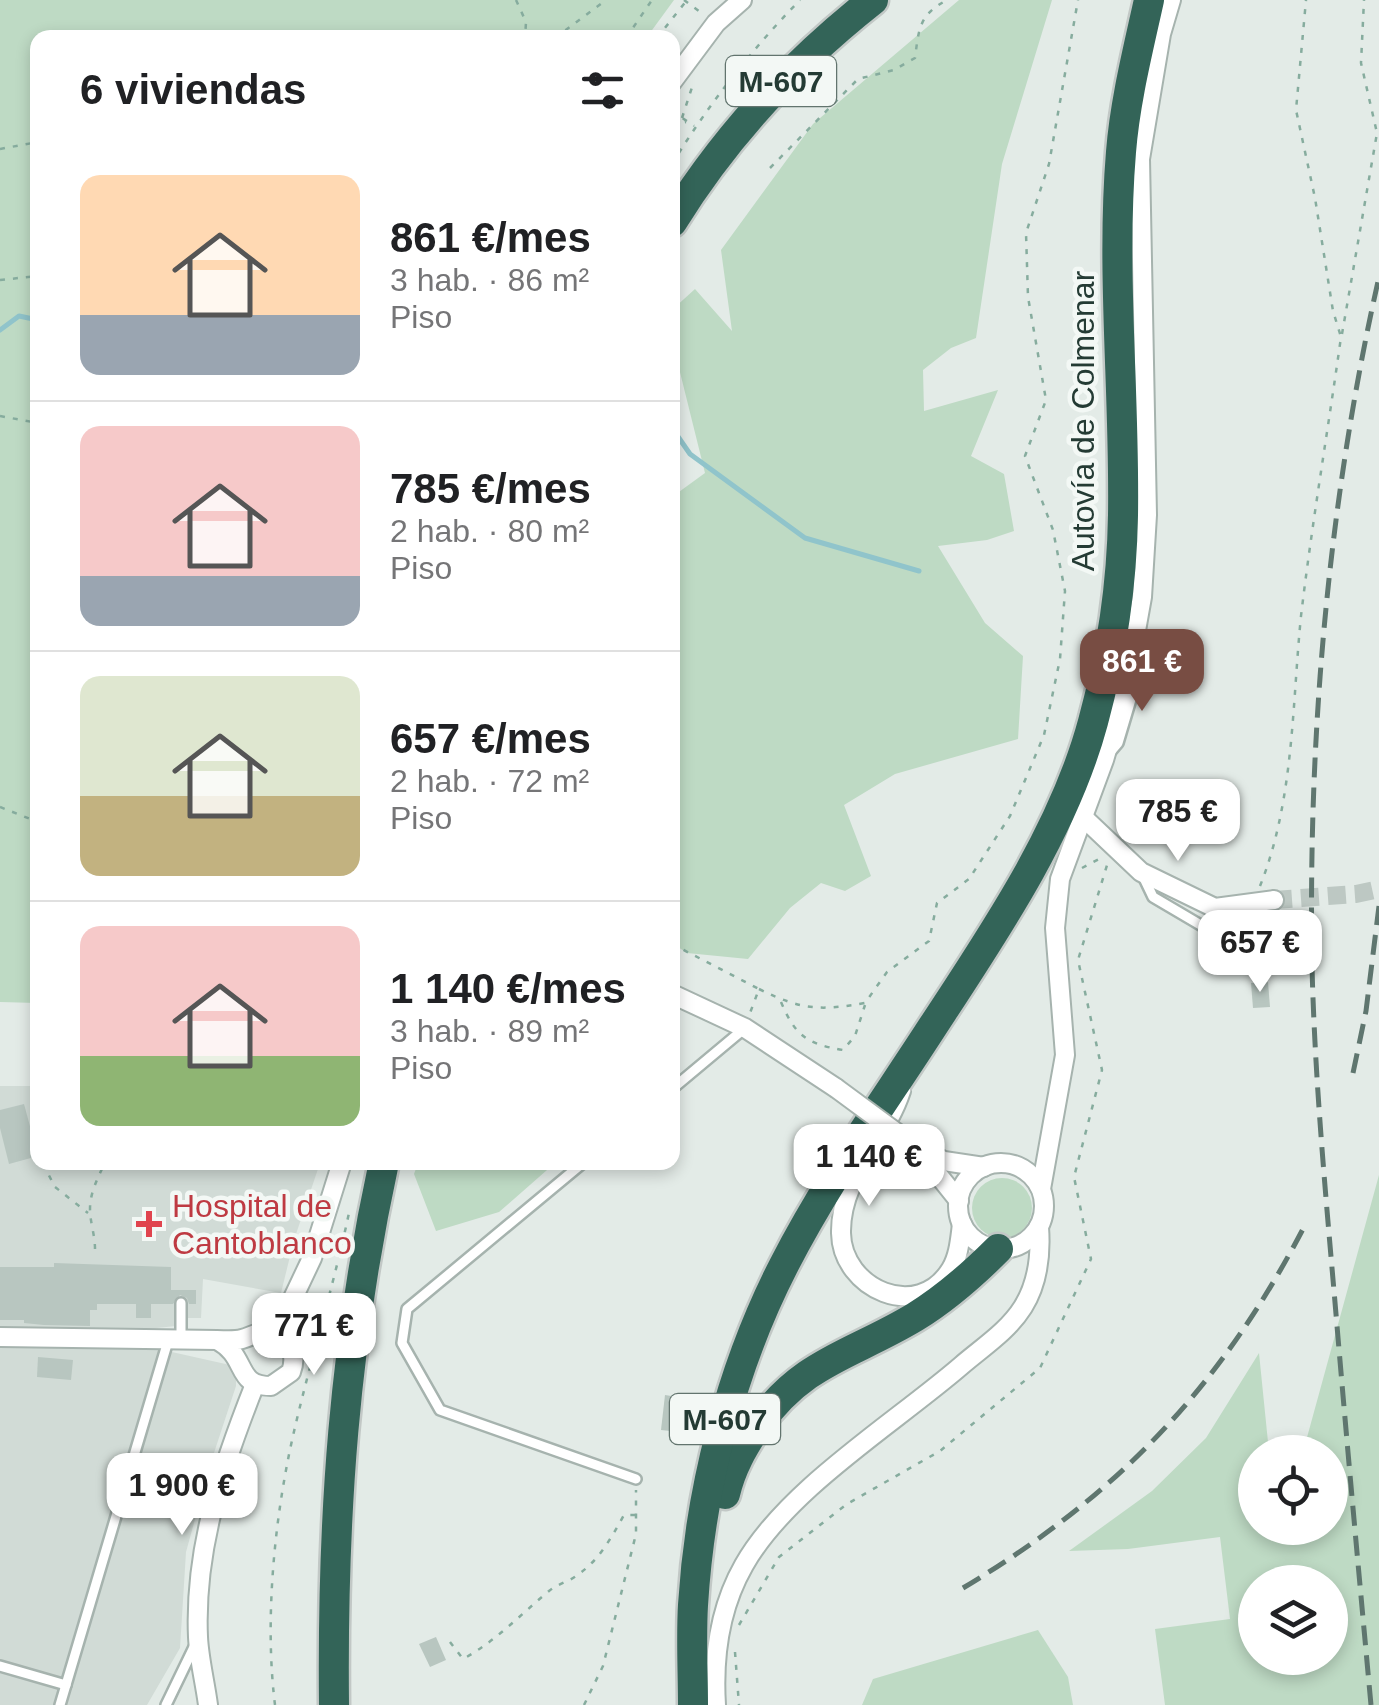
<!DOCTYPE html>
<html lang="es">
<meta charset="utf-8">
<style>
body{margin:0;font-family:Arial,sans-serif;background:#f6f6f6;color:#202124;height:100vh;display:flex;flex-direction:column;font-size:38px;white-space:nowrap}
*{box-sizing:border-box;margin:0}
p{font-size:32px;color:#757577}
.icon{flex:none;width:55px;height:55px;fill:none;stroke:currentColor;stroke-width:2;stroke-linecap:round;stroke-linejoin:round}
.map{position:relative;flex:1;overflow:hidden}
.side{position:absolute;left:30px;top:30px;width:650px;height:1140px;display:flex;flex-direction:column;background:#fff;border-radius:20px;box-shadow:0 5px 15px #0003}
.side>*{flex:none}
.controls{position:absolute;left:1238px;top:1435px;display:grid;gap:20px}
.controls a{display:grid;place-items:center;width:110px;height:110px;border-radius:50%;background:#fff;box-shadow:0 5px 15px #0003;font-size:50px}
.price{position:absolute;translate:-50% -85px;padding:0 22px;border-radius:20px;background:#fff;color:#222;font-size:32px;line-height:65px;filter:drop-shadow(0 2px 5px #0008)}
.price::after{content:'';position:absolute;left:50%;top:60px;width:30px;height:22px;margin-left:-15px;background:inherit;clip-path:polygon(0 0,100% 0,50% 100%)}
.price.selected{background:#784d43;color:#fff}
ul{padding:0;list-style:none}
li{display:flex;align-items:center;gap:30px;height:250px;padding:0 50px}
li+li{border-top:2px solid #e0e0e0}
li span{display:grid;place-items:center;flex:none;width:280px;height:200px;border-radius:20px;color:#555}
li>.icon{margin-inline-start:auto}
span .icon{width:120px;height:120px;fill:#fffc;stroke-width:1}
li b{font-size:42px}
h2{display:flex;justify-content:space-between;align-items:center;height:120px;padding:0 50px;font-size:42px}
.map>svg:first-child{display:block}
.built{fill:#d1dbd6}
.green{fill:#bedac4;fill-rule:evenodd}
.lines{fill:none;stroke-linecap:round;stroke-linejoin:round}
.stream{stroke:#90c4cb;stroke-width:5}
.building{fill:#b8c6c0}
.minor-tunnel{stroke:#bdc8c3;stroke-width:18;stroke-dasharray:18 9;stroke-linecap:butt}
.service-casing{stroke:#a6b3ae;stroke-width:14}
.minor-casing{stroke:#a6b3ae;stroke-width:22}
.motorway-casing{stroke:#c2c8c6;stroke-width:35}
.path{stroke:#86ac9e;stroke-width:2.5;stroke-dasharray:5 8;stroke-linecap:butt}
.service{stroke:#fff;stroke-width:9}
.minor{stroke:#fff;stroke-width:18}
.motorway{stroke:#336458;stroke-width:30}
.rail{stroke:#5f766f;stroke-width:5;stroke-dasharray:20 10;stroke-linecap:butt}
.minor-bridge-casing{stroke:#a6b3ae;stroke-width:22;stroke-linecap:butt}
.minor-bridge{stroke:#fff;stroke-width:18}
.health-dot{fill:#e0444e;stroke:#f3f8f5;stroke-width:4}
.labels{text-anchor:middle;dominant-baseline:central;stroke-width:9;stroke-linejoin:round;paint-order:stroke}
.shield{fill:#f3f8f5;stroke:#62746e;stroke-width:2.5}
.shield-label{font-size:30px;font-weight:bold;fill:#243b34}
.street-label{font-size:32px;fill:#243b34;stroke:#f3f8f5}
.health-label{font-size:32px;fill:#be3a42;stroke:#f3f8f5;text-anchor:start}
</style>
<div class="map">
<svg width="1379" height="1705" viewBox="0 0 1379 1705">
<rect width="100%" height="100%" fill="#e3ebe7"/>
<g class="built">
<polygon points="37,1083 38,1162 320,1163 294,1240 281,1293 203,1279 201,1318 177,1318 176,1326 99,1334 0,1327 0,1086 32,1086"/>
<polygon points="145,1346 230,1365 236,1377 236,1386 210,1465 186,1552 180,1648 147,1705 0,1705 0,1347"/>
</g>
<g class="green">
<polygon points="0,0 674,0 647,37 38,38 37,1003 0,1002"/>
<polygon points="959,0 1052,0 1002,164 976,338 951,348 923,370 924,411 998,390 971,456 1004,474 1014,531 987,540 938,546 985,623 1023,656 1018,739 895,774 844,805 871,876 845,891 821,883 790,908 748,959 687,953 672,943 672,497 705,473 673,344 673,309 695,289 732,331 721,250 813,124"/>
<polygon points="418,1163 418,1162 555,1163 499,1212 436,1231 414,1174"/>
<path d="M1379,1175V1705H1165L1155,1629L1230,1619L1220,1537L1128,1549L1069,1551L1152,1491L1206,1438L1259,1353L1269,1452H1255V1528H1276L1278,1542L1283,1528H1330V1452H1303ZM1255,1582H1330V1658H1255Z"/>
<circle cx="1002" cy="1208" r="30"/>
<polygon points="1038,1630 1068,1677 1073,1705 862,1705 873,1679"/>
</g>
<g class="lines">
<g class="stream">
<polyline points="0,330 19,316 38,320"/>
<polyline points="672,428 690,454 805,538 919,571"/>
</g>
</g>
<g class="building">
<polygon points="1268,982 1270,1007 1253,1008 1251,983"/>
<polygon points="24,1104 38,1156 9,1164 0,1128 0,1110"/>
<polygon points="54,1263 171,1267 171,1290 196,1290 196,1304 189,1304 187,1298 180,1295 173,1304 151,1304 151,1318 136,1318 136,1304 97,1304 97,1310 90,1310 90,1326 44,1325 24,1323 24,1320 0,1320 0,1267 54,1267"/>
<polygon points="38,1357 73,1360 71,1380 37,1377"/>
<polygon points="665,1395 684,1398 680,1432 661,1430"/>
<polygon points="436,1637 446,1660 430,1667 419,1644"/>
</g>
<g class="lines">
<polyline class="minor-tunnel" points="1274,900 1356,894 1379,889"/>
<g class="service-casing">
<g id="service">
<polyline points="1112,750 1118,743 1135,686 1134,675"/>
<polyline points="1142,874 1153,897 1243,950"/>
<polyline points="672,1089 745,1028"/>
<polyline points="584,1162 407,1309 402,1343 440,1410 636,1479"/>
<polyline points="181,1303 181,1340"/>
<polyline points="0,1666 66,1685"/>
<polyline points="60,1705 168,1341"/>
<polyline points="166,1705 195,1645"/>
</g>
</g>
<g class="minor-casing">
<g id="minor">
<polyline points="672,82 716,23 742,0"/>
<polyline points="1084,818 1141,872 1215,908 1274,900"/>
<polyline points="672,994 745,1028 836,1088"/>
<path d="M901,1091C885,1140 840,1178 841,1233C842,1289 918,1323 951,1269C959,1256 960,1239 962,1224"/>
<polyline points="916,1147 944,1161 984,1167"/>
<polyline points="923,1156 959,1201"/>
<circle cx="1001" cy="1206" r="43"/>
<polyline points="1041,1189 1065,1055 1055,928 1060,879 1104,760 1127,681 1142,597 1147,515 1140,159 1161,34 1171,0"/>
<polyline points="276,1334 312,1258 342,1162"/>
<path d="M0,1337L217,1340C225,1340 234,1341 242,1339C250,1337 257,1332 265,1332C288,1331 298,1353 291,1372L271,1386C234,1386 249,1357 217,1340"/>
<path d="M208,1705C205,1682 199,1659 198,1637C194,1547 223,1465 255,1384"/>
<path d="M716,1705C713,1657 720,1607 744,1565C787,1489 895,1423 962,1365C983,1347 1008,1331 1023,1307C1038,1283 1041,1254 1039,1227"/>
</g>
</g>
<g class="motorway-casing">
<g id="motorway">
<path d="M672,222C726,135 793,63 873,0"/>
<path d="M725,1494C731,1468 743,1447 758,1425C803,1361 852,1355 915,1317C946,1298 972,1275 998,1249"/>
<path d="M334,1705C332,1517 344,1346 384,1162"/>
<path d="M693,1705C693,1672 691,1638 693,1605C700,1490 731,1368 784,1265C827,1181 882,1105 933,1026C994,933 1064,830 1093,722C1111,656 1122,583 1123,515C1125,394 1111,273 1121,152C1125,101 1138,50 1149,0"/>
</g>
</g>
<g class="path">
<polyline points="516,0 526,22 525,38"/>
<polyline points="684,0 703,14"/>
<polyline points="555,38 606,0"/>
<polyline points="626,38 652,0"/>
<polyline points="657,38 687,0"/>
<polyline points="672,111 694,126"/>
<polyline points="682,118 694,81"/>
<polyline points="672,124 686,122"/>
<polyline points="0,149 38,142"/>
<path d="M672,164C708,105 752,49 800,0"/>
<path d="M770,168L858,79L894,70L915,58C919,28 919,15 947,0"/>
<polyline points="0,280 38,276"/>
<polyline points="1342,334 1377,133 1361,63 1364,0"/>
<polyline points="0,416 38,423"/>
<polyline points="0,807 38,822"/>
<polyline points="1082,868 1101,858"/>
<path d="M1260,886C1294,801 1292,706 1301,616C1312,523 1328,430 1341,337L1333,311L1315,198L1296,110L1306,0"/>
<polyline points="672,944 759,989 750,1013"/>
<path d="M759,989C802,1010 819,1011 865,1003L887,972L929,941L937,903L969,879L1010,816L1044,735L1060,659L1065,591L1053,530L1025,456L1046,400L1028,297L1026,233L1049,164L1078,0"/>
<path d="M781,1002C795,1035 806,1044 843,1050L855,1036L865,1005"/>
<polyline points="43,1164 55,1187 88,1213"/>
<path d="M95,1249C95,1235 90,1222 90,1209C90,1192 98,1178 105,1162"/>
<polyline points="739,1625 779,1557 847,1504 940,1451 1040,1368 1091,1259 1074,1177 1102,1070 1078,960 1108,862"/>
<path d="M450,1642L463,1659C496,1641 520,1615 549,1591C557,1584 568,1582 576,1576C599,1561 611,1538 624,1515H636"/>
<polyline points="735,1652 739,1705"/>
<path d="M275,1705C264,1617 275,1510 296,1423C313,1351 335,1281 350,1208"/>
<polyline points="584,1705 603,1666 636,1534 636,1490"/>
</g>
<use href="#service" class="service"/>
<use href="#minor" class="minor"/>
<use href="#motorway" class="motorway"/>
<g class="rail">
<polyline points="1353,1073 1366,1011 1379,906"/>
<path d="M963,1588C1118,1495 1219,1389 1303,1229"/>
<path d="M1371,1705C1359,1575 1347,1444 1336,1314C1326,1198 1315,1083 1312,967C1308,736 1328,502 1379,277"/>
</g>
<g class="minor-bridge-casing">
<polyline id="minor-bridge" points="836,1088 916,1147"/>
</g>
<use href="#minor-bridge" class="minor-bridge"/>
</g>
<path class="health-dot" d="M144 1209h10v10h10v10h-10v10h-10v-10h-10v-10h10z"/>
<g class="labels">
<g class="shield">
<rect x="726" y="56" width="110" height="50" rx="8"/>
<rect x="670" y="1394" width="110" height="50" rx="8"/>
</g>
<g class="shield-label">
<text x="781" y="81">M-607</text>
<text x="725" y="1419">M-607</text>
</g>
<g class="street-label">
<text transform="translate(1083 421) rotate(-90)">Autovía de Colmenar</text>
</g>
<g class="health-label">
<text x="172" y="1206">Hospital de<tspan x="172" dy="37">Cantoblanco</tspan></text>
</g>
</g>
</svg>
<div class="controls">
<a><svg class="icon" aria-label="locate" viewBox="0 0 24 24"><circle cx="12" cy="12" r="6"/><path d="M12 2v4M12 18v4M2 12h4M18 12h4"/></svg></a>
<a><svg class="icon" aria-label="layers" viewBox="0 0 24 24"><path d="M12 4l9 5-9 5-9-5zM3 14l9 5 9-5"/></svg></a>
</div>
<b class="price selected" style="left:1142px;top:714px">861 €</b>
<b class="price" style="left:1178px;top:864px">785 €</b>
<b class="price" style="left:1260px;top:995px">657 €</b>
<b class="price" style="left:869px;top:1209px">1 140 €</b>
<b class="price" style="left:314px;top:1378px">771 €</b>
<b class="price" style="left:182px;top:1538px">1 900 €</b>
<section class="side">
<h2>6 viviendas<svg class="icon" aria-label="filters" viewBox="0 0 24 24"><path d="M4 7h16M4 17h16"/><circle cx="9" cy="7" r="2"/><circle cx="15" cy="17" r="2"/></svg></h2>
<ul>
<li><span style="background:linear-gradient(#ffd9b3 70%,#9aa5b1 0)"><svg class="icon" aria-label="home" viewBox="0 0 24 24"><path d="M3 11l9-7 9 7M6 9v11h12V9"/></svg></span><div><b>861 €/mes</b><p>3 hab. · 86 m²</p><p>Piso</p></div></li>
<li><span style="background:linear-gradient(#f6c9c9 75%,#9aa5b1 0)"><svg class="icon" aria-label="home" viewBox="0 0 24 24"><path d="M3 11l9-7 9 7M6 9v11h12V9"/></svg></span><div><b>785 €/mes</b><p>2 hab. · 80 m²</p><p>Piso</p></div></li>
<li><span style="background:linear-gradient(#dfe7d0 60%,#c2b280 0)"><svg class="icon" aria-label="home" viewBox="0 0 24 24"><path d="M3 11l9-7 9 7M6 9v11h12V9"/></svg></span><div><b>657 €/mes</b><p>2 hab. · 72 m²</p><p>Piso</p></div></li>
<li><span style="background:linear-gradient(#f6c9c9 65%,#8fb573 0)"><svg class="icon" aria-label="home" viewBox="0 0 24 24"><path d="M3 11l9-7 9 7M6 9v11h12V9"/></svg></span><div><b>1 140 €/mes</b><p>3 hab. · 89 m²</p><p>Piso</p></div></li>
</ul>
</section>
</div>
